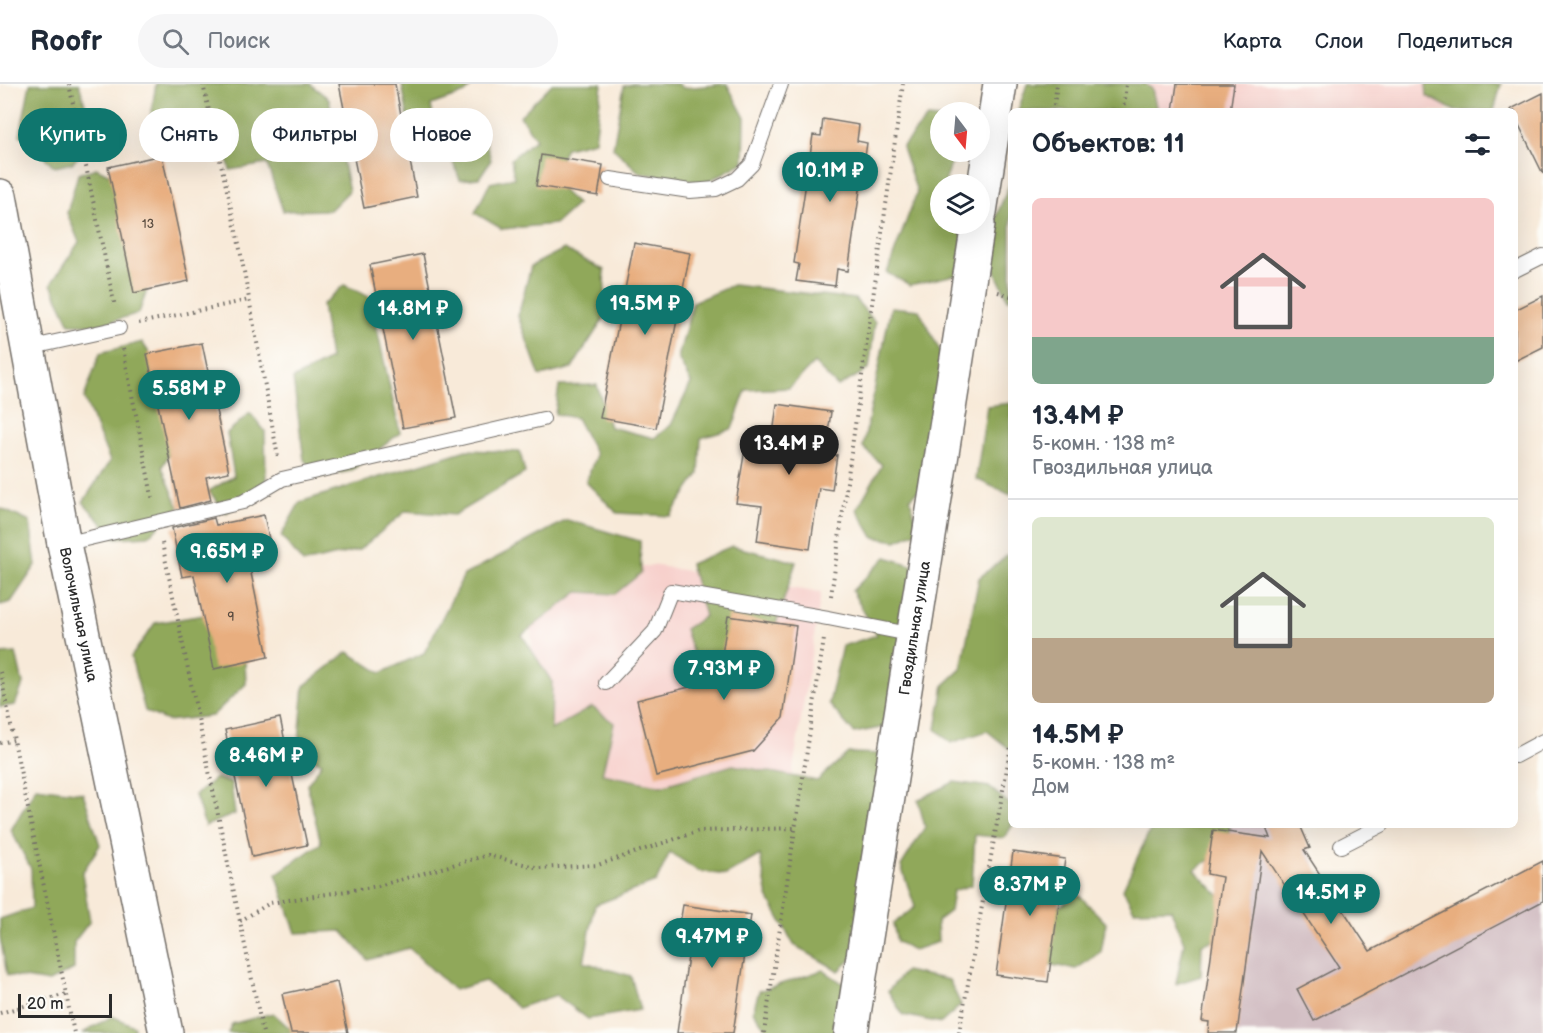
<!DOCTYPE html>
<html lang="ru">
<meta charset="utf-8">
<style>
body{margin:0;font-family:"Balsamiq Sans",sans-serif;background:#f6f6f7;color:#1f2937;height:100vh;display:flex;flex-direction:column;font-size:22px;white-space:nowrap}
*{box-sizing:border-box;margin:0}
p{font-size:20px;color:#747a83}
.icon{flex:none;width:33px;height:33px;fill:none;stroke:currentColor;stroke-width:2;stroke-linecap:round;stroke-linejoin:round}
.map{position:relative;flex:1;overflow:hidden}
.side{position:absolute;left:1008px;top:24px;width:510px;height:720px;display:flex;flex-direction:column;background:#fff;border-radius:9px;box-shadow:0 6px 24px #0002}
.side>*{flex:none}
.hud{position:absolute;left:18px;top:24px;width:570px;height:54px;display:flex;gap:12px}
.needle{width:39px;rotate:164deg}
.controls{position:absolute;left:930px;top:18px;display:grid;gap:12px}
.controls a{display:grid;place-items:center;width:60px;height:60px;border-radius:50%;background:#fff;box-shadow:0 6px 24px #0002;font-size:30px}
.scale{position:absolute;left:18px;bottom:15px;width:94px;box-sizing:border-box;padding-left:6px;border:3px solid #2b2b2b;border-top:0;font-size:16px;line-height:21px;white-space:nowrap;color:#2b2b2b;-webkit-text-stroke:4px #fdfcf7;paint-order:stroke}
.price{position:absolute;translate:-50% -51px;padding:0 14px;border-radius:21px;background:#0f766e;color:#fff;font-size:20px;line-height:39px;filter:drop-shadow(0 2px 3px #0008)}
.price::after{content:'';position:absolute;left:50%;top:36px;width:18px;height:14px;margin-left:-9px;background:inherit;clip-path:polygon(0 0,100% 0,50% 100%)}
.price.selected{background:#222;color:#fff}
ul{padding:0;list-style:none}
li{display:grid;align-content:center;gap:12px;height:318px;padding:0 24px}
li+li{border-top:2px solid #e0e1e3}
li span{display:grid;place-items:center;height:186px;border-radius:9px;color:#555}
li>.icon{margin-inline-start:auto}
span .icon{width:108px;height:108px;fill:#fffc;stroke-width:1}
li b{font-size:26px}
h2{display:flex;justify-content:space-between;align-items:center;height:72px;padding:0 24px;font-size:26px}
.chip{padding:0 21px;border-radius:27px;background:#fff;box-shadow:0 6px 24px #0002;font-size:21px;line-height:54px}
.chip.selected{background:#0f766e;color:#fff}
header{display:flex;align-items:center;gap:36px;box-sizing:border-box;height:84px;padding:0 30px;background:#fff;border-bottom:2px solid #e0e1e3}
header strong{font-size:28px}
nav{display:flex;gap:33px;margin-inline-start:auto;font-size:21px}
.search{width:420px;height:54px;background:#f6f6f7;display:flex;align-items:center;gap:15px;box-sizing:border-box;padding:0 21px;border-radius:33px;color:#747a83;font-size:22px}
.map>svg:first-child{display:block}
.built{fill:#f7d0cc}
.industrial{fill:#d2bec3}
.forest{fill:#90a85a;stroke:#5e6a42;stroke-width:1.5}
.building{fill:#e8ae7f}
.lines{fill:none;stroke-linecap:round;stroke-linejoin:round}
.service-casing{stroke:#736e68;stroke-width:16}
.tertiary-casing{stroke:#736e68;stroke-width:36}
.path{stroke:#736e68;stroke-width:4;stroke-dasharray:1.5 4.5;stroke-linecap:butt}
.service{stroke:#fff;stroke-width:14}
.tertiary{stroke:#fff;stroke-width:33}
.labels{text-anchor:middle;dominant-baseline:central;stroke-width:4.5;stroke-linejoin:round;paint-order:stroke}
.number-label{font-size:12px;fill:#5a4c40}
.street-label{font-size:15px;fill:#2b2b2b;stroke:#fdfcf7}
</style>
<header>
<strong>Roofr</strong>
<div class="search"><svg class="icon" aria-label="search" viewBox="0 0 24 24"><circle cx="10" cy="10" r="6"/><path d="M15 15l6 6"/></svg>Поиск</div>
<nav><a>Карта</a><a>Слои</a><a>Поделиться</a></nav>
</header>
<div class="map">
<svg width="1543" height="949" viewBox="0 0 1543 949">
<rect width="100%" height="100%" fill="#fdfcf7"/>
<filter id="ink" filterUnits="userSpaceOnUse"><feTurbulence type="fractalNoise" baseFrequency=".0167" numOctaves="2"/><feDisplacementMap in="SourceGraphic" scale="12" xChannelSelector="R" yChannelSelector="G"/><feConvolveMatrix kernelMatrix="1 2 1 2 8 2 1 2 1" color-interpolation-filters="sRGB"/></filter>
<filter id="wash" filterUnits="userSpaceOnUse"><feTurbulence type="fractalNoise" baseFrequency=".008" numOctaves="4" result="noise"/><feDisplacementMap in="SourceGraphic" scale="24" xChannelSelector="R" yChannelSelector="G"/><feGaussianBlur stdDeviation="1.35" result="paint"/><feColorMatrix in="noise" values="0 0 0 0 0 0 0 0 0 0 0 0 0 0 0 0 0 1.4 0 .05"/><feComposite in="paint" operator="in"/></filter>
<g filter="url(#wash)">
<rect width="100%" height="100%" fill="#f8ead9"/>
<g class="built">
<polygon points="1067,0 1450,0 1447,27 1063,27"/>
<polygon points="652,481 821,509 786,729 537,704 530,513"/>
</g>
<polygon class="industrial" points="1214,741 1300,741 1318,788 1344,881 1543,777 1543,949 1208,949 1209,938 1202,937 1222,793 1207,790"/>
<g class="forest">
<polygon points="30,0 79,0 96,56 72,79 55,83 20,51"/>
<polygon points="156,0 310,0 329,15 349,107 330,126 283,127 267,80 230,86 218,35 189,33 169,50 149,43"/>
<polygon points="402,0 474,0 465,9 431,21 434,39 423,57 411,53"/>
<polygon points="552,0 602,0 595,57 566,64 551,96 577,120 555,140 502,145 475,129 490,99 514,94 511,75 536,55 520,32"/>
<polygon points="633,0 678,0 683,4 727,0 745,34 744,78 705,99 640,89 613,64 624,2"/>
<polygon points="1027,0 1145,0 1152,5 1157,27 1018,27"/>
<polygon points="1426,0 1501,0 1494,27 1455,27 1427,12"/>
<polygon points="927,34 940,35 940,68 975,68 951,80 945,97 950,100 940,100 940,140 970,140 964,189 910,201 887,189 917,108 902,63"/>
<polygon points="465,40 482,43 491,76 479,94 460,96 447,63"/>
<polygon points="96,84 135,103 152,192 139,229 100,241 70,240 51,200 79,158 67,129 78,90"/>
<polygon points="1011,96 1011,215 1008,215 993,183 994,138"/>
<polygon points="564,165 604,186 606,231 572,284 540,292 518,232 531,182"/>
<polygon points="344,201 370,213 400,349 351,387 320,393 304,376 293,295 330,275 322,221"/>
<polygon points="733,201 855,215 875,238 869,285 838,303 814,279 789,304 746,306 732,345 701,354 699,390 670,432 617,429 586,398 596,371 576,334 555,330 559,302 597,301 610,343 654,354 671,341 691,299 678,274 693,218"/>
<polygon points="891,223 919,226 949,284 931,394 910,415 919,447 896,457 873,453 857,425 882,381 863,363"/>
<polygon points="142,258 170,300 176,357 162,383 179,424 148,452 115,454 83,418 110,377 84,314 100,269"/>
<polygon points="1011,319 1011,411 976,395 987,322"/>
<polygon points="250,329 265,347 266,398 226,429 209,407 234,392 227,349"/>
<polygon points="466,366 520,368 525,389 454,431 406,427 359,466 303,479 281,452 300,418"/>
<polygon points="0,424 30,438 36,481 11,518 0,521"/>
<polygon points="567,436 640,457 641,489 615,510 578,508 522,551 552,598 551,646 592,623 614,639 602,690 661,702 733,681 817,697 848,669 888,670 857,870 839,887 794,861 768,813 760,771 726,791 698,787 670,768 656,798 595,821 584,878 631,892 640,926 588,935 556,911 518,924 485,897 454,906 409,864 368,876 342,847 296,849 276,790 321,759 307,701 322,679 298,667 304,602 348,568 381,589 424,569 464,491"/>
<polygon points="732,462 796,478 771,555 731,597 700,592 685,545 705,532 690,480"/>
<polygon points="1011,468 1011,666 987,647 951,659 936,645 944,601 961,585 979,494"/>
<polygon points="886,473 914,482 906,639 854,649 829,620 842,562 877,551 852,507"/>
<polygon points="216,529 244,555 246,600 212,632 167,637 145,627 131,573 155,539"/>
<polygon points="16,569 23,600 15,621 0,623 0,570"/>
<polygon points="216,694 231,699 235,730 205,742 195,711"/>
<polygon points="954,698 989,703 1011,721 1011,741 1013,741 1004,754 975,751 972,801 953,807 950,827 937,837 938,858 914,866 897,858 893,840 915,823 901,782 925,743 918,716"/>
<polygon points="36,703 83,709 100,761 82,789 90,837 74,858 74,885 49,898 7,891 0,853 0,835 32,824 31,785 11,746"/>
<polygon points="1160,741 1230,741 1227,763 1195,786 1232,825 1225,854 1202,860 1201,892 1176,900 1184,859 1171,825 1134,826 1123,805 1149,748"/>
<polygon points="1079,811 1106,839 1101,868 1076,885 1040,879 1041,833"/>
<polygon points="823,886 848,903 855,949 769,949 753,927 759,907"/>
<polygon points="905,887 949,896 961,921 941,939 903,931 888,907"/>
<polygon points="273,929 295,949 228,949 232,940"/>
<polygon points="112,932 134,942 134,949 83,949"/>
</g>
<g id="blocks">
<g class="building">
<polygon points="339,0 395,0 417,113 364,124"/>
<polygon points="1177,0 1234,0 1230,27 1173,27"/>
<polygon points="1543,9 1543,90 1515,33 1515,27 1512,27 1511,25"/>
<polygon points="823,35 859,41 857,57 867,59 848,187 837,185 835,202 796,197 799,180 794,179 813,51 821,52"/>
<polygon points="162,71 189,197 134,209 108,83"/>
<polygon points="541,71 603,81 598,112 536,102"/>
<polygon points="634,159 690,169 656,344 600,334"/>
<polygon points="423,170 456,334 403,344 370,181"/>
<polygon points="1543,212 1543,263 1515,277 1515,226"/>
<polygon points="202,259 229,388 206,393 211,416 180,424 147,270"/>
<polygon points="777,320 831,328 825,370 837,371 832,406 819,404 810,465 757,457 762,422 736,419 745,365 758,367 760,357 772,358"/>
<polygon points="264,431 273,474 249,479 268,573 214,585 194,491 182,493 172,444 214,434 216,441"/>
<polygon points="728,532 796,542 783,634 753,667 656,692 637,616 718,596"/>
<polygon points="280,634 307,761 252,773 225,646"/>
<polygon points="1265,741 1300,741 1310,764 1304,766 1370,867 1543,777 1543,817 1314,937 1297,905 1339,883 1262,767 1237,949 1208,949 1209,938 1202,937 1222,793 1207,790 1213,746 1270,754"/>
<polygon points="1013,768 1065,775 1048,898 996,891"/>
<polygon points="683,821 751,831 733,949 677,949 690,859 677,857"/>
<polygon points="337,898 348,949 291,949 282,910"/>
</g>
</g>
</g>
<g filter="url(#ink)">
<use href="#blocks" fill-opacity="0" stroke="#736e68" stroke-width="1.5"/>
<g class="lines">
<g class="service-casing">
<g id="service">
<polyline points="610,95 690,107 716,105 737,95 752,80 781,0"/>
<polyline points="1515,186 1543,172"/>
<polyline points="28,264 119,244"/>
<polyline points="64,460 243,418 282,395 543,335"/>
<polyline points="606,599 655,547 671,507 828,534 914,551"/>
<polyline points="1515,672 1543,657"/>
<polyline points="1341,762 1382,741"/>
</g>
</g>
<g class="tertiary-casing">
<g id="tertiary">
<path id="s1" d="M0,112L64,460L166,949"/>
<polyline points="980,128 1000,0"/>
<path id="s2" d="M851,949L978,140"/>
</g>
</g>
<g class="path">
<polyline points="69,0 115,223"/>
<polyline points="203,0 239,160 278,373"/>
<polyline points="1053,27 1057,0"/>
<polyline points="1123,27 1126,0"/>
<polyline points="998,208 1011,212"/>
<polyline points="139,239 249,216"/>
<polyline points="123,265 153,417"/>
<polyline points="162,459 263,949"/>
<polyline points="831,512 903,0"/>
<polyline points="0,588 74,949"/>
<polyline points="0,659 14,656"/>
<polyline points="240,837 270,819 378,802 488,771 539,784 598,781 699,747 795,744"/>
<polyline points="0,929 66,910"/>
<polyline points="764,949 824,555"/>
<polyline points="959,949 1011,662"/>
</g>
<use href="#service" class="service"/>
<use href="#tertiary" class="tertiary"/>
</g>
</g>
<g class="labels">
<g class="number-label">
<text x="148" y="140">13</text>
<text x="231" y="533">9</text>
</g>
<g class="street-label">
<text stroke="none"><textPath href="#s1" startOffset="426">Волочильная улица</textPath></text>
<text stroke="none"><textPath href="#s2" startOffset="410">Гвоздильная улица</textPath></text>
</g>
</g>
</svg>
<div class="controls">
<a><svg class="needle" viewBox="-14 -14 28 28"><path d="M0-13l5 13h-10z" fill="#e53935"/><path d="M0 13l5-13h-10z" fill="#747a83"/></svg></a>
<a><svg class="icon" aria-label="layers" viewBox="0 0 24 24"><path d="M12 4l9 5-9 5-9-5zM3 14l9 5 9-5"/></svg></a>
</div>
<div class="scale">20 m</div>
<b class="price" style="left:830px;top:119px">10.1M ₽</b>
<b class="price" style="left:645px;top:252px">19.5M ₽</b>
<b class="price" style="left:413px;top:257px">14.8M ₽</b>
<b class="price" style="left:189px;top:337px">5.58M ₽</b>
<b class="price selected" style="left:789px;top:392px">13.4M ₽</b>
<b class="price" style="left:227px;top:500px">9.65M ₽</b>
<b class="price" style="left:724px;top:617px">7.93M ₽</b>
<b class="price" style="left:266px;top:704px">8.46M ₽</b>
<b class="price" style="left:1030px;top:833px">8.37M ₽</b>
<b class="price" style="left:1331px;top:841px">14.5M ₽</b>
<b class="price" style="left:712px;top:885px">9.47M ₽</b>
<div class="hud">
<a class="chip selected">Купить</a>
<a class="chip">Снять</a>
<a class="chip">Фильтры</a>
<a class="chip">Новое</a>
</div>
<section class="side">
<h2>Объектов: 11<svg class="icon" aria-label="filters" viewBox="0 0 24 24"><path d="M4 7h16M4 17h16"/><circle cx="9" cy="7" r="2"/><circle cx="15" cy="17" r="2"/></svg></h2>
<ul>
<li><span style="background:linear-gradient(#f6c9c9 75%,#7fa58c 0)"><svg class="icon" aria-label="home" viewBox="0 0 24 24"><path d="M3 11l9-7 9 7M6 9v11h12V9"/></svg></span><div><b>13.4M ₽</b><p>5-комн. · 138 m²</p><p>Гвоздильная улица</p></div></li>
<li><span style="background:linear-gradient(#dfe7d0 65%,#b9a48a 0)"><svg class="icon" aria-label="home" viewBox="0 0 24 24"><path d="M3 11l9-7 9 7M6 9v11h12V9"/></svg></span><div><b>14.5M ₽</b><p>5-комн. · 138 m²</p><p>Дом</p></div></li>
</ul>
</section>
</div>
